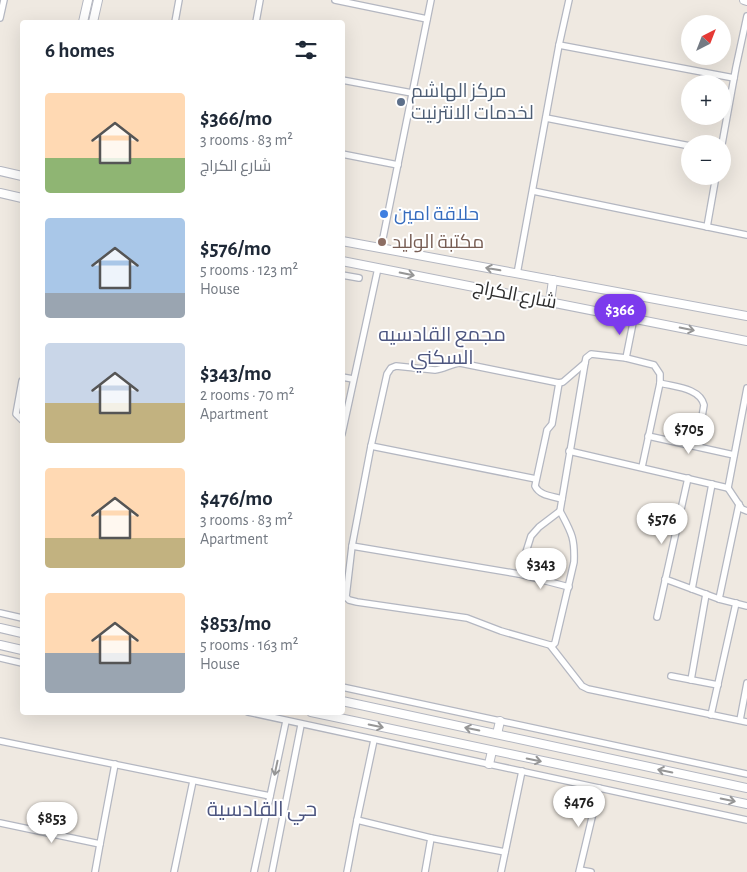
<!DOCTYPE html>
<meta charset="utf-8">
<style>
body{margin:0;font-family:"Alegreya Sans",Cairo,sans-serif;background:#f6f6f7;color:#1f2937;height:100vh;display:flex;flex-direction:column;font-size:19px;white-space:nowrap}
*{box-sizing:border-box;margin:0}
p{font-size:16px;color:#747a83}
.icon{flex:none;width:28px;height:28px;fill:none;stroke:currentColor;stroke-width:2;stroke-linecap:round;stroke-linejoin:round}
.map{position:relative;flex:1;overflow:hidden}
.drawer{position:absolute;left:20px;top:20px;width:325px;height:695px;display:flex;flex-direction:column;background:#fff;border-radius:5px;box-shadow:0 5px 20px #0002}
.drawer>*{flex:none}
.needle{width:32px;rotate:42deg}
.controls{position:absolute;left:681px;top:15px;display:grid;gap:10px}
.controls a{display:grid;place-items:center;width:50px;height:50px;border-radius:50%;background:#fff;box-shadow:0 5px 20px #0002;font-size:25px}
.price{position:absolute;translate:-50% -42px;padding:0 11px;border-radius:18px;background:#fff;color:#222;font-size:16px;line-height:32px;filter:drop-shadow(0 1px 2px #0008)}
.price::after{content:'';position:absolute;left:50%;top:30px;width:15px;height:11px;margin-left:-8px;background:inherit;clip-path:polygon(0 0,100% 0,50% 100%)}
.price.selected{background:#7c3aed;color:#fff}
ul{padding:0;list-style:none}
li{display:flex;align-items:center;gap:15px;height:125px;padding:0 25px}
li span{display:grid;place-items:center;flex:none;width:140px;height:100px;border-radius:5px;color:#555}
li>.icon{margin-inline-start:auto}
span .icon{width:60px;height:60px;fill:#fffc;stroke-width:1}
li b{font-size:21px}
h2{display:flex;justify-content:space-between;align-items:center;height:60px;padding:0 25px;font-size:21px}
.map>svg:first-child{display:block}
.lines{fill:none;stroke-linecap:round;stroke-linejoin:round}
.minor-casing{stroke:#b4b7c1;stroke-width:8}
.tertiary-casing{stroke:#b4b7c1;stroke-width:10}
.minor{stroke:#fff;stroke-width:5.5}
.tertiary{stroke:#fff;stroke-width:8}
.oneway{stroke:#969696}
.service-dot{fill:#5c6f8a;stroke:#fff;stroke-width:2}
.shop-dot{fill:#3f7fe0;stroke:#fff;stroke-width:2}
.education-dot{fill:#8d6e63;stroke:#fff;stroke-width:2}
.labels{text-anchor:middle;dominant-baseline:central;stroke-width:4;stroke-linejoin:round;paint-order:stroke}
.service-label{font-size:19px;fill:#4e5e75;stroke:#fff;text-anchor:start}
.shop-label{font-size:19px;fill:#366cbe;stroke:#fff;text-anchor:start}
.education-label{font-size:19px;fill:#785e54;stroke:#fff;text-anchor:start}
.street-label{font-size:19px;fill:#2e2e2e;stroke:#fff}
.neighbourhood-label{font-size:20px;fill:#4d5680;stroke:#fff}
.quarter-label{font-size:21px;fill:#4d5680;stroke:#fff}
</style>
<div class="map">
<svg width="747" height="872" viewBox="0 0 747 872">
<rect width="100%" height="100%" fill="#efe9e1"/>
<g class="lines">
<g class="minor-casing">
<g id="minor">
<polyline points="335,0 427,19"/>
<polyline points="0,18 4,0"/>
<polyline points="175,22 179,0"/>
<polyline points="256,22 260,0"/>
<polyline points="559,45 734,78"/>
<polyline points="342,80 412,93"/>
<polyline points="546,118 690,146"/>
<polyline points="722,144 736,67 747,16"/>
<polyline points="342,154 398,165"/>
<polyline points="533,191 747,235"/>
<polyline points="707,227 716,176"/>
<polyline points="381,248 431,0"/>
<polyline points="517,274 559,45 569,0"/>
<polyline points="342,275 359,278"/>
<polyline points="626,358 634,318"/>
<path d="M585,363L563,382L559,383L460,363C451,364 444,369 435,370L396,366L391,368L387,374L371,446L352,546L346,597L349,600L357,602L467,618L501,631L550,645L582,686L588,689L747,722"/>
<polyline points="342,377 353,379"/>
<polyline points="22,381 16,414 22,420"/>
<path d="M559,383L552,424L547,430L546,435L535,486C540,496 552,496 562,499"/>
<path d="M660,383C675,387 700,388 704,405L697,446"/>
<polyline points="747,388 728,488 742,509 747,511"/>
<polyline points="342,434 378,268"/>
<polyline points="648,436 734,455"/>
<polyline points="371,446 536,479"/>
<polyline points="569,451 728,488"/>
<polyline points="352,546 519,574 569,587"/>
<polyline points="519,574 531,536 539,527 560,511 585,363 586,358 591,354 626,358 654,365 660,374 660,383 642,467"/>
<polyline points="665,579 719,599 747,606"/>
<polyline points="692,589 712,484"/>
<polyline points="719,599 739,504"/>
<polyline points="0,613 22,618"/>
<polyline points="657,617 688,478"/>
<path d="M550,645H553L555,643L574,562C575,537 571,532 560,511"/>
<polyline points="0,658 22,663"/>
<polyline points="671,676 718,685"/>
<polyline points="691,680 706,594"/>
<polyline points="342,687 747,774"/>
<polyline points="248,712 747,820"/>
<polyline points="711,715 736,603"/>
<polyline points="740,720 747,683"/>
<polyline points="0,741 270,796"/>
<polyline points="357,820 431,838 505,852"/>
<polyline points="0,823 100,844 95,872"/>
<polyline points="100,844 115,764"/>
<polyline points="580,870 591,872"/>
<polyline points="174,872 193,781"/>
<polyline points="254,872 286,721"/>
<polyline points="272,872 301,725"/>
<polyline points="347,872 357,820 374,740"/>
<polyline points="425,872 431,838"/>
<polyline points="501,872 522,771"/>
<polyline points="579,872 599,788"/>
</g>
</g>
<g class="tertiary-casing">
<g id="tertiary">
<polyline points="744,0 747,1"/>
<polyline points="83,22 88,0"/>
<polyline points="93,22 98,0"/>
<polyline points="0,171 22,176"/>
<polyline points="0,193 22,198"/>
<polyline points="342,241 747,316"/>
<polyline points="342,261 747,341"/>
<polyline points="550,302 553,280"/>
<polyline points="0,628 22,633"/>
<polyline points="0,645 22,650"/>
<polyline points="342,701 747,788"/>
<polyline points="311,712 747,804"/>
<polyline points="497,734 500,721"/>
<polyline points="489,764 492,751"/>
</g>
</g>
<use href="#minor" class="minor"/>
<use href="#tertiary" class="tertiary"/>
</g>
<defs><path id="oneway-shaft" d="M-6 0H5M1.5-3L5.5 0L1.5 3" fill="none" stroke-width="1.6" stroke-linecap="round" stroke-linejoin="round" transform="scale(1.25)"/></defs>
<g class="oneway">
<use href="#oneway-shaft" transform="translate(493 269) rotate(-170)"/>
<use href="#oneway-shaft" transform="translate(407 274) rotate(11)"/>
<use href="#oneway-shaft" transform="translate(687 329) rotate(11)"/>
<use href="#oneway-shaft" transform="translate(376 726) rotate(12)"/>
<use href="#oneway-shaft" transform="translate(472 729) rotate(-168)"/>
<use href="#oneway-shaft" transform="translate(534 760) rotate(12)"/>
<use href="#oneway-shaft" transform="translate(276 768) rotate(102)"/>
<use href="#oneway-shaft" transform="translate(665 771) rotate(-168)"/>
<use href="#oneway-shaft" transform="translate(728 800) rotate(12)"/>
</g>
<circle class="service-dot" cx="401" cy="102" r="5"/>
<circle class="shop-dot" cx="384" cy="214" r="5"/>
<circle class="education-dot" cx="382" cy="242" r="5"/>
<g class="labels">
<g class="service-label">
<text x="411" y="91">مركز الهاشم<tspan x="411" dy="22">لخدمات الانترنيت</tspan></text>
</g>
<g class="shop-label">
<text x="394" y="214">حلاقة امين</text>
</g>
<g class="education-label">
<text x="392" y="242">مكتبة الوليد</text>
</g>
<g class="street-label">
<text transform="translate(515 295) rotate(11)">شارع الكراج</text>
</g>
<g class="neighbourhood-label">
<text x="442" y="335">مجمع القادسيه<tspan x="442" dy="23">السكني</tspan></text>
</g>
<g class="quarter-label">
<text x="262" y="809">حي القادسية</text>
</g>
</g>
</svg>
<div class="controls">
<a><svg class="needle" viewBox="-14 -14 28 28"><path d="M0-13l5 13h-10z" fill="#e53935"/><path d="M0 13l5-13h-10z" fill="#747a83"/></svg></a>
<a>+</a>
<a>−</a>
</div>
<b class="price selected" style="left:620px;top:336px">$366</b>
<b class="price" style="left:689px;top:455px">$705</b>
<b class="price" style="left:662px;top:545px">$576</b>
<b class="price" style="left:541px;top:590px">$343</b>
<b class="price" style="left:579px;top:828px">$476</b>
<b class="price" style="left:52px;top:844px">$853</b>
<section class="drawer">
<h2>6 homes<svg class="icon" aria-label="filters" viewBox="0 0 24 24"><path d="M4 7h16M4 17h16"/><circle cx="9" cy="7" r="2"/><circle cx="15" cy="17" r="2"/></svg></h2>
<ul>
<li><span style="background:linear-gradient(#ffd9b3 65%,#8fb573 0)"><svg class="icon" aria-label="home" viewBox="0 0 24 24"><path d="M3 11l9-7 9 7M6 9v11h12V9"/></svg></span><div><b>$366/mo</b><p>3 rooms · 83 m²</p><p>شارع الكراج</p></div></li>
<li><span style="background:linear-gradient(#a9c7e8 75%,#9aa5b1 0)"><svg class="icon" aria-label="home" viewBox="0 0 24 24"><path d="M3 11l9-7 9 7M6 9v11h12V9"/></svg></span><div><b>$576/mo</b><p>5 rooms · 123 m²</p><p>House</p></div></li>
<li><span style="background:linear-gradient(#c9d6e8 60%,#c2b280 0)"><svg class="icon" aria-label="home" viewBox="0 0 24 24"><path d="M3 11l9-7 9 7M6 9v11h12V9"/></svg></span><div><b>$343/mo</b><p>2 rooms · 70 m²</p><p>Apartment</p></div></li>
<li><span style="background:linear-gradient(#ffd9b3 70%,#c2b280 0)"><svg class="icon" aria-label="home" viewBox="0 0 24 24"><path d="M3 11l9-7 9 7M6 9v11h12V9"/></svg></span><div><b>$476/mo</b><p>3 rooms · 83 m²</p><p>Apartment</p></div></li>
<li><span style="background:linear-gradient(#ffd9b3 60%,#9aa5b1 0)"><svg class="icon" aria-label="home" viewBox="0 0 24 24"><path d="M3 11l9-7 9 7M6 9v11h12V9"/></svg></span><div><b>$853/mo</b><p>5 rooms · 163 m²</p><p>House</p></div></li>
</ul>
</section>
</div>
